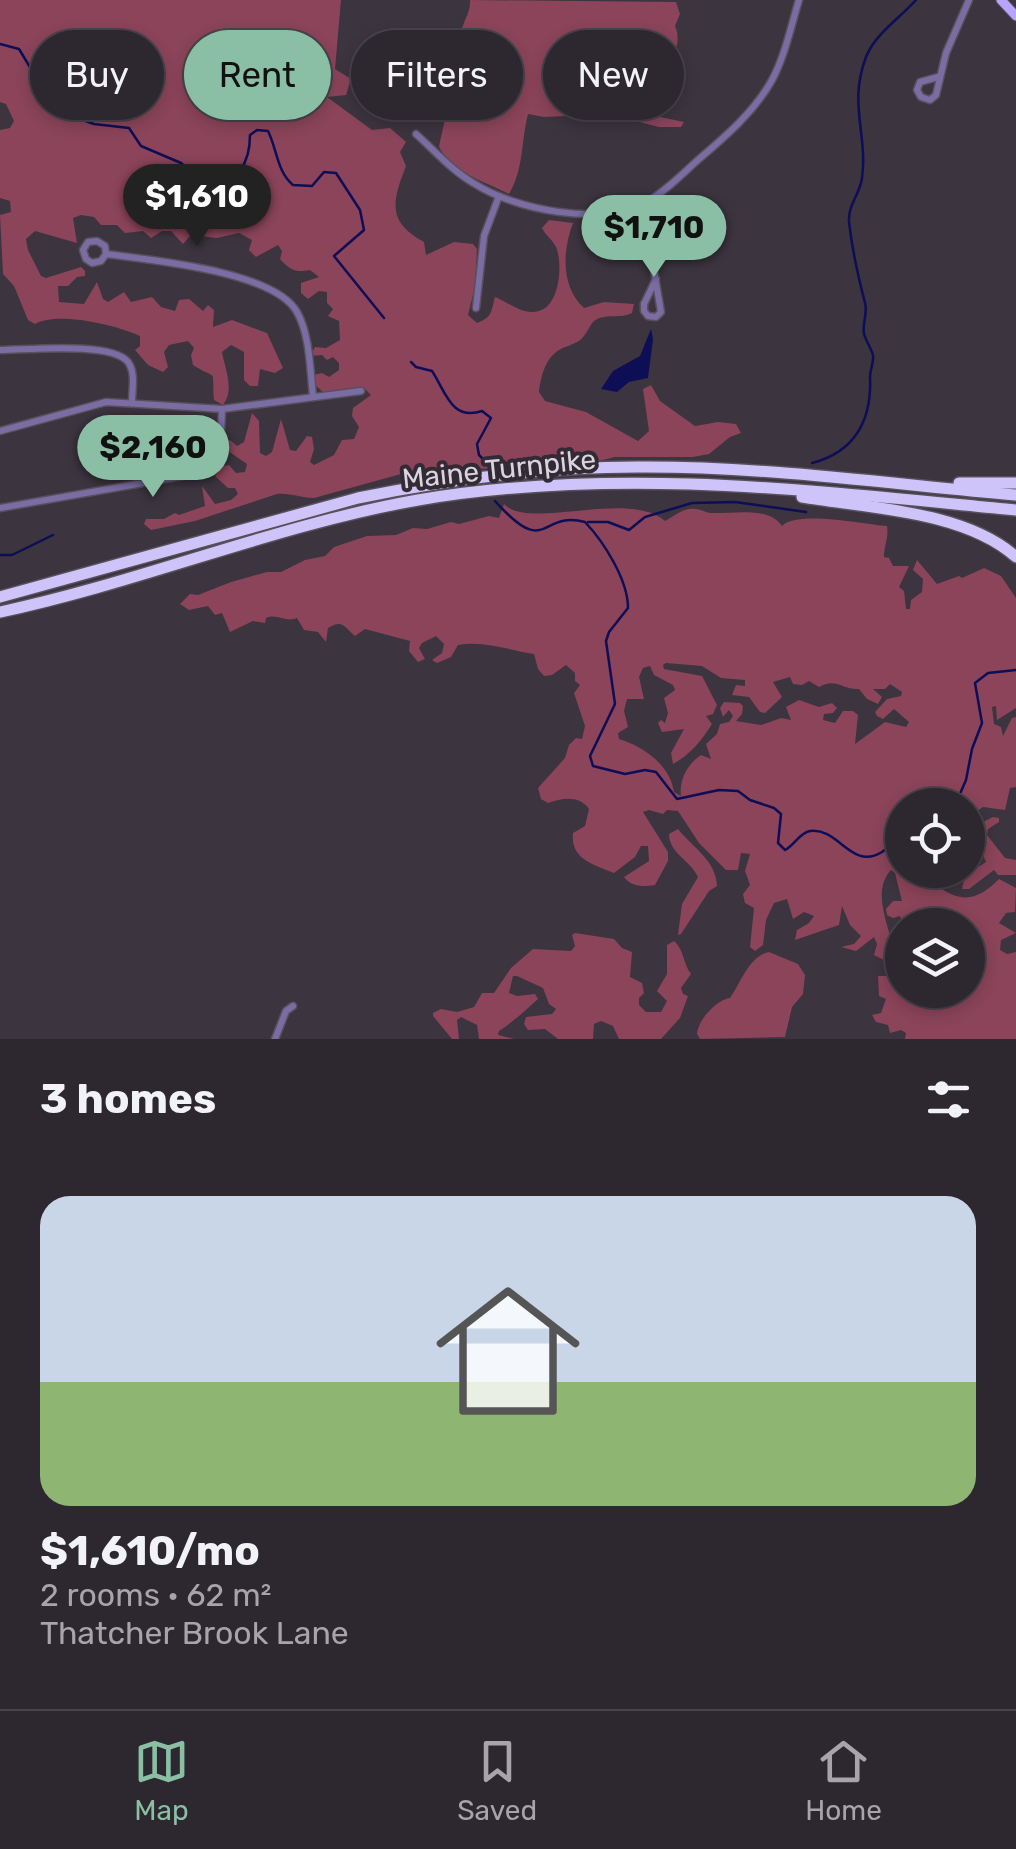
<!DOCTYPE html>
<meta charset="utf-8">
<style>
body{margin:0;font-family:Rubik,sans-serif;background:#39333b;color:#f1f3f6;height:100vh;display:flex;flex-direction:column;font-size:38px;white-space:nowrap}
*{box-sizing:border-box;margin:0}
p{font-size:32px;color:#a7a5aa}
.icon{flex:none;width:55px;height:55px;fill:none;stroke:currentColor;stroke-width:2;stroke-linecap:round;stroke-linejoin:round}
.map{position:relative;height:1039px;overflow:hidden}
.panel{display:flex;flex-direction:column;background:#2d272f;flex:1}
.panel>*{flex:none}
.hud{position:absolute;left:30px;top:30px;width:958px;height:90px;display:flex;gap:20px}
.fabs{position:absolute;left:885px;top:788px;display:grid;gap:20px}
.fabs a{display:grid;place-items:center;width:100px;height:100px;border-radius:50%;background:#2d272f;box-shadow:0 5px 15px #0003,0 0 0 2px #48444b;font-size:50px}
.price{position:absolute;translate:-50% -85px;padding:0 22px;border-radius:35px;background:#8abfa5;color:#111;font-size:32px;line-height:65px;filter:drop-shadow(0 2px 5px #0008)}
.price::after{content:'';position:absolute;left:50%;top:60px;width:30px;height:22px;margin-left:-15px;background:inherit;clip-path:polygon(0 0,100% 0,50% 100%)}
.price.active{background:#222;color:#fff}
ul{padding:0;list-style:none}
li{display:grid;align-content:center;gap:20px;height:530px;padding:0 40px}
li+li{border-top:2px solid #48444b}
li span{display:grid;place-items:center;height:310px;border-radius:30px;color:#555}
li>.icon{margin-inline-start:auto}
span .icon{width:180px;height:180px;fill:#fffc;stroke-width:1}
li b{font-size:42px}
h2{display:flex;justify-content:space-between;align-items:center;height:120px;padding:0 40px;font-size:42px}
.tag{padding:0 35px;border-radius:45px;background:#2d272f;box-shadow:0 5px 15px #0003,0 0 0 2px #48444b;font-size:35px;line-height:90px}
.tag.active{background:#8abfa5;color:#111}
.menu{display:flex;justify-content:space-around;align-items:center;height:140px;border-top:2px solid #48444b;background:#2d272f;font-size:28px;color:#a7a5aa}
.menu a{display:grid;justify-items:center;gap:5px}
.menu .active{color:#8abfa5}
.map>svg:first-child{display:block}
.green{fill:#8b445a;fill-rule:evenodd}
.water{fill:#0e0e57}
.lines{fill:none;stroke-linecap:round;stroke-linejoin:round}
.stream{stroke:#0e0e57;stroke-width:2.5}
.minor-casing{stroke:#58515b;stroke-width:9}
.major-casing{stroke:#58515b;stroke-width:11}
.highway-casing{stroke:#58515b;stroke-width:14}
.minor{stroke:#796da3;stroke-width:6}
.major{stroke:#b9a4fd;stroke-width:9}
.highway{stroke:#cfc4f9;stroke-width:11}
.labels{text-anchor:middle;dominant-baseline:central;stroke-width:8;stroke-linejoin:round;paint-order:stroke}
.street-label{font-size:28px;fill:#dad5dd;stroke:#322a35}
</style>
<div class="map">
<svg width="1016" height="1039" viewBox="0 0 1016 1039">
<rect width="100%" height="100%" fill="#3c343f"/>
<g class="green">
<path d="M0,0H341L335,69L351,79L346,95L327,97L372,130L390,128L406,142L400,152L406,166C392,202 387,222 424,242L426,255L454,242L473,244L477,249L475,287L468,315L477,323C493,317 491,311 495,297C508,302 523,316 539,311C560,306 563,263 556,247C552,239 546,236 542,228L549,220L573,223C563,249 560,286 584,308L604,302L634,304L632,313C621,319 605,313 594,321C589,326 586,336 580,340C574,345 565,346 559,350C545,359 541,376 539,392L545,401L586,412L638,441L649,431L643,389L651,385L660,401L695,426L718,422L736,424L741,433L730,437L709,454L693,457H615L594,462L479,469L471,464L465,470L401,474L314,498C300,498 291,493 277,494L195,521L151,530L144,524L146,519H164L175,513L179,515L205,506L202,486L215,504L231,500L238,494L235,488H228L215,476L222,466L229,465L236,473L245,472L247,464L228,451L226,444L230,440L237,446L244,442L252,413L259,421L260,453L266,456L272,452L281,419L290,450L296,451L307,436L312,437L314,449L310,462L314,465L334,455L342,440L354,439L359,427L352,416L353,408L371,395L364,388L323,392L315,385L314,375L322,373L329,377L339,370V363L333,357L327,360L322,355L310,356L315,347L326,348L340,340L339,321L328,316L333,309L327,303V292L319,291L308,299L301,293V283L319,277L310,270C296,273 290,270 280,259L282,251L278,245L256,257L249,250L252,240L239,233L217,238L191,235L183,244L171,231H162L151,238L143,231L125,233L117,225H101L94,217L81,215L73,218L77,243L35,231L26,239L28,250L41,276L46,278L81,267L85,271V276L77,277L68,286H58L59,302L84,304L97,282L103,299L108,302L124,292L131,302L152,297L161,307L175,311L179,300L189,299L203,311L208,305L214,310L213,327L232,320L267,333L283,368L275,373L260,369L258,386H250L244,380V352L231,345L222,352C225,369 235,390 223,405L214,400C211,366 220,382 193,365L191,355L194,348L188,341L169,345L164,352L168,367L163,372L148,365L135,350L140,346V336C116,325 58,311 35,324L28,320L14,286L3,274L0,215L11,212L10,201L0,198V130L10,128L14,121L6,104L0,102Z"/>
<path d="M470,0L676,2L680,14L675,26C680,38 677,46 673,58L658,64C653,82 664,98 660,117L684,122L681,127H659L609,114L544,117L528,114C521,141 524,169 509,194C485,182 452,172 439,147C442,130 448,114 446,97C445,85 438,78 440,65L448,63L447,43L460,38C461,23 471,14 470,0Z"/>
<path d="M504,504C529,531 628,489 665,521C674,516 684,507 696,509C701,509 706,513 711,513C732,514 769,506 782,526C796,510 863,524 887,526C889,537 884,546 884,557L889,558L893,566H909L899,587L904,591L906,609H910L911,600L922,592L923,579L913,570L917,560L937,584L959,576L962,578L984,568L1001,576L1016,598V708L997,720L996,706L992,707L994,724L1001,727L1003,736L1012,718L1016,717V787L1010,788L1005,810L983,807L968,817V805H902V870H952L942,876L939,887C964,905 980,898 999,879L1016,888L1015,912L1006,913L999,923L1016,933L1001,940L1000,950L1007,954L1016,952V1039H905L906,1033L901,1030L890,1033L888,1025L876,1022L872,1015L881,1013L886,999L879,996L878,976H902V990H968V975L976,973L982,967L968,964V925L902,923L900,916L893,918L887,915L886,909L893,901H902L895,873L891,870C869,894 893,931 894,957L882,959L874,955L877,944L874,937L856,951L841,947L854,944L861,936L850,925L842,906L839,925L795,940L797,930L809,923L814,916L804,912L793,919L787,899L774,903L766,920L763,945L755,951L750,947L754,908L745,903L743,894L750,885L745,871L750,854L741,853L738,870H726L699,843L678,811L667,810L663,814L649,810L643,812L668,852V861L655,885C644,887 631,887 624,877L649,861L648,846H641L635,857L614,873C594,865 570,859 573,833L585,826L589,809C579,795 563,798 548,803L541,799L538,788L565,758L569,745L576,738L582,739L585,726L574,693L580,685L575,681V673L566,665L552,675L544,676L538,669L534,654C508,650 484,640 458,645L451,657L437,663L432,660L442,653L444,644L436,636L422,643L419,648L425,659L418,662L409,651L410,641L365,629L355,636C344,627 343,619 328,628L326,642L318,632L304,630L297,618C286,623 277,613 266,618L265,623L253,621L230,632L222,613L215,615L208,606L189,610L180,604L190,594L198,595L231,582L267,572H281L305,560L325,556L334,547L367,536L396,535L413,528L427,529L451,522L459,524L489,516L499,518ZM666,663L702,666L721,678L745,680V686L736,685L732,695L749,697L760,712L765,713L782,697L773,682L790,677L793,684L802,685L809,681L819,687C837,677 842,690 859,689L867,699L878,704L882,697L873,689H885L890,684L902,692L901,696L887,699L875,712L877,716L883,719L894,709L909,722L906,727L885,722L855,744L858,715L853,711H843L835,723L823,720L824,714L833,713L837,708L832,703L819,707L799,700L786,707L791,720L781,718L761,725L736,721L742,714L743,706L740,703L724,702L720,708L723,717L729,710L733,716L729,722L720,724L717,734L706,744L711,759L701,755C686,765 679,782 681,796L674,792C670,764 642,746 619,739L618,733L628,727L624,711L627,699H644L639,677L643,668L650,666L654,675L673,685L675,690L664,698L668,713L665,723L661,720L658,723L662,732L684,729L671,753L673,764C690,755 702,740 712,724L706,716L713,714L717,705L702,676L664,669L663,665Z"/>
<polygon points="993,817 999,818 999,822 988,829 987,835 1005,858 1016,860 1016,875 998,875 994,870 969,889 962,889 965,875 953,870 969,873 986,862 978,843 977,825"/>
<path d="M678,829C693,848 716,860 717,886L709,891L681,934L678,935L682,904L698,877C690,860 669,853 669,834Z"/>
<path d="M575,933L614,939L622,948L632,952L630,977L642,983L644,993L639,998V1005L646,1012H661L667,1001L657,991L667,974V945L674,941C684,949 683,964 691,974L681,988L683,994L688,996L680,1018L661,1039H619L613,1026L601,1021L594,1024L593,1039H558L545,1029L528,1030L524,1024L526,1017L552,1014L556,1009L549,1004L543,988L517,976H513L509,993L517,996L535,994L538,999C525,1011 514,1021 499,1031L498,1035L514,1039H479L477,1025L461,1017L457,1020L459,1039H452L433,1016V1013L441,1009L457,1012L474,1007L482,993H494L511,968L533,949L571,951L575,946L572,935Z"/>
<path d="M769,952L798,964L805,975L803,994L792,1007L785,1037L700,1039L697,1034C698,1020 716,1000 730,998C741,982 750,955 769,952Z"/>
</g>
<polygon class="water" points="651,329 653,339 648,378 629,382 617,392 601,389 613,371 640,356"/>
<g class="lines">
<g class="stream">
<path d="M0,44L19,49L45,92L65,100L80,119L94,124L129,128L141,146L181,163L208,186C238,185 250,162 250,135L257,130L268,131C277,149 277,172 293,185L312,186L324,172L336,173L360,210L364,230L334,256L384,318"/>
<path d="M411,362L416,367L432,371C446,392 451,421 482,411L491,418L477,444L479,455L491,467"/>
<path d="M812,463C855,452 872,420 870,377C870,370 874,362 873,355C871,348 866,341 864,334C862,323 868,313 865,303C858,276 852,250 849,221C848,205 860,194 862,178C868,134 848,104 866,57C875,34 900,18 916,0"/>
<path d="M495,501C548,560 539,510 585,522C604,542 628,580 628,608L609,632L606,641L615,704L590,756L593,766L625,774L645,770L656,772L677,799L719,790L738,791L750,800L774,808L781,814L778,843L785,850C795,845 799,833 810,831C839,827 851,871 882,852C891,846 895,835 902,827"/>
<polyline points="588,522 608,522 629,530 645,517 692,503 735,502 806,512"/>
<polyline points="0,555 12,555 53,535"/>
<polyline points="949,805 959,796 966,780 972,749 982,723 975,683 988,673 1016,670"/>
</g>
<g class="minor-casing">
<g id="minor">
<polyline points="938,77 920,82 917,90 921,97 930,100 936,95 946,53 969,0"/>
<path d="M416,134C435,151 452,171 475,184C516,210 600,226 645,203C665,192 682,174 699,159C725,137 755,111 772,80C785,56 791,26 799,0"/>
<polyline points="632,208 653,265 661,312 656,317 648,316 644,311 644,304"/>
<path d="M106,254L101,261L92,263L86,259L83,250L88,242L97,241L105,246L106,254C151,260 274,271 297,312C310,335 310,370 313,396"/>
<polyline points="644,304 656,279"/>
<polyline points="476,308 484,236 499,196"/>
<path d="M0,350C26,350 112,341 128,362C136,373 132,389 132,402"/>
<polyline points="0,431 106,402 222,409 361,391"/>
<polyline points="0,508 206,472 220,458 222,410"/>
<polyline points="275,1039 286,1011 293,1006"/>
</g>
</g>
<g class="major-casing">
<polyline id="major" points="1001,0 1016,16"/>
</g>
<g class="highway-casing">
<g id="highway">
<polyline points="959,483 1016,483"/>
<path d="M802,497C868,508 965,511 1016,557"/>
<path d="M0,597L358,498C450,479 543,467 637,467C763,466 890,484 1016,495"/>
<path d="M0,612C141,582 276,525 418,500C617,466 817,491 1016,510"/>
</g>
</g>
<use href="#minor" class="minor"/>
<use href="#major" class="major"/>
<use href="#highway" class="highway"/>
</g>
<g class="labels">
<g class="street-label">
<text transform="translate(499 469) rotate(-6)">Maine Turnpike</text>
</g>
</g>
</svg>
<div class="fabs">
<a><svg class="icon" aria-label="locate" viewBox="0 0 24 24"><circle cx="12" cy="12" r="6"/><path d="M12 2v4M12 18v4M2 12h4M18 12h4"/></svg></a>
<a><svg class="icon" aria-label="layers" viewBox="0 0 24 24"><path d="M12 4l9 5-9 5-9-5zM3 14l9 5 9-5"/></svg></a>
</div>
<b class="price active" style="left:197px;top:249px">$1,610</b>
<b class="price" style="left:654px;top:280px">$1,710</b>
<b class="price" style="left:153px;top:500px">$2,160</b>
<div class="hud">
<a class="tag">Buy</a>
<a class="tag active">Rent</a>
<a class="tag">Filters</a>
<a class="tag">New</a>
</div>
</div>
<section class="panel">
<h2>3 homes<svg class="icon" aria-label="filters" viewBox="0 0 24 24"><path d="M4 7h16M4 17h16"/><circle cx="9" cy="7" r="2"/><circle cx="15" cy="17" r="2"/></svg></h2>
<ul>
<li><span style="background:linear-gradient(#c9d6e8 60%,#8fb573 0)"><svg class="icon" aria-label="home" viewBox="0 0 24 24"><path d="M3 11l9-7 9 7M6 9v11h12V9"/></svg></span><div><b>$1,610/mo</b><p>2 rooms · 62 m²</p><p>Thatcher Brook Lane</p></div></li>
</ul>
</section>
<nav class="menu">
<a class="active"><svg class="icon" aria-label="map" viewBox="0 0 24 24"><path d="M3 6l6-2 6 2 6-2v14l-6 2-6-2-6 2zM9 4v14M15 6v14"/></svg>Map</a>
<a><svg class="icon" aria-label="saved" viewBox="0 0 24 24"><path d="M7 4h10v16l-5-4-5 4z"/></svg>Saved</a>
<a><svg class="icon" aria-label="home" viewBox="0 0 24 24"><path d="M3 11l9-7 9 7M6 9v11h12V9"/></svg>Home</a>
</nav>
